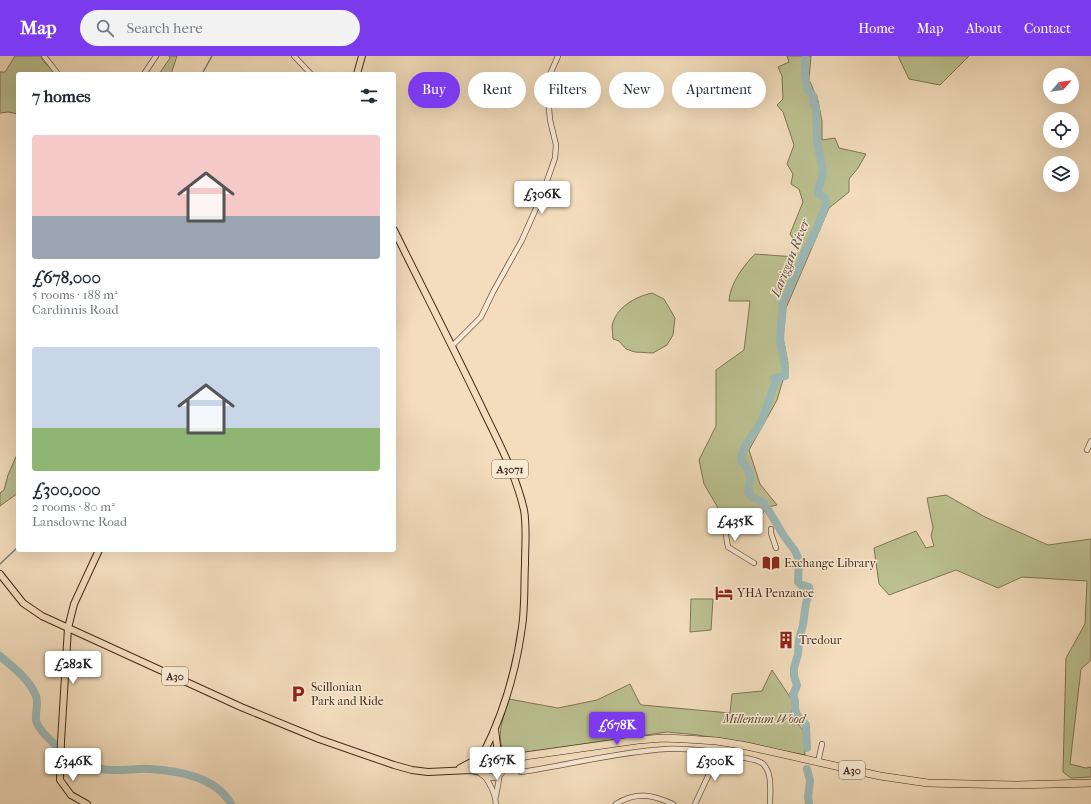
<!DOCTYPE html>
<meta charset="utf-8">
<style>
body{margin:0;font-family:"IM FELL French Canon",serif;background:#f2f2f3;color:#1f2937;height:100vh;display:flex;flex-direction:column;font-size:15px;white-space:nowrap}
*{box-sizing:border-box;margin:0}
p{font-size:13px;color:#747a83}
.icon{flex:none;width:22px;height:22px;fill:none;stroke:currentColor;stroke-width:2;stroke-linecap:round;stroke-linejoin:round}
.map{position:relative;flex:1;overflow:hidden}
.side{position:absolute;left:16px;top:16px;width:380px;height:480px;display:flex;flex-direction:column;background:#fff;border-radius:4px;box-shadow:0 4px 16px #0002}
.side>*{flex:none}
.top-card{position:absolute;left:408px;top:16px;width:380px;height:36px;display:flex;gap:8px}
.needle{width:26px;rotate:62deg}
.controls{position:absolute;left:1043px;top:12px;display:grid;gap:8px}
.controls a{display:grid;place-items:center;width:36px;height:36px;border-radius:50%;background:#fff;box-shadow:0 4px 16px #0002;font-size:20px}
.price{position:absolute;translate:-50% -34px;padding:0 9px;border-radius:4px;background:#fff;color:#222;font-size:13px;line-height:26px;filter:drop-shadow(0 1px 2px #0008)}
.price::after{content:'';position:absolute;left:50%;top:24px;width:12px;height:9px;margin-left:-6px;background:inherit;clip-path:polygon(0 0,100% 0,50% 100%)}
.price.active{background:#7c3aed;color:#fff}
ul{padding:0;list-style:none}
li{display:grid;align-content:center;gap:8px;height:212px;padding:0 16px}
li span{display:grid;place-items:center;height:124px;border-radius:4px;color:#555}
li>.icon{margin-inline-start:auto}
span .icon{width:72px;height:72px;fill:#fffc;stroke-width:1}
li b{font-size:17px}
h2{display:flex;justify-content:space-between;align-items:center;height:48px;padding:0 16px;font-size:17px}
.chip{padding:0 14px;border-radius:18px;background:#fff;box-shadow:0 4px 16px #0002;font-size:14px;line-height:36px}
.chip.active{background:#7c3aed;color:#fff}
header{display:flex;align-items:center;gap:24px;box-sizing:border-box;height:56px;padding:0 20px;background:#7c3aed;color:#fff}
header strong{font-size:19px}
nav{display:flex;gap:22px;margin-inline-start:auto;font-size:14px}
.search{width:280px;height:36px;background:#f2f2f3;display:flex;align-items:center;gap:10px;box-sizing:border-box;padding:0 14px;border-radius:22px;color:#747a83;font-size:15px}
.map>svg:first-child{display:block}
.green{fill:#bbc090;stroke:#807456}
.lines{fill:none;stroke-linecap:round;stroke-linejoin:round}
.stream{stroke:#7a8079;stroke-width:1.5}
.river{stroke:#9dbab8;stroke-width:8}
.minor-casing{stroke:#715644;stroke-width:6}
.major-casing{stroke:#46291b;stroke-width:8}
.highway-casing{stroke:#46291b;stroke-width:8}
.minor{stroke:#f7e9d4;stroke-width:4.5}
.major{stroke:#f3ddbd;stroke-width:6}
.highway{stroke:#f3ddbd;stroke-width:7}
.labels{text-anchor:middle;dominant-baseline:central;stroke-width:3;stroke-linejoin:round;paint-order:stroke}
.shield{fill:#f7e9d4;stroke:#7b6352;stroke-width:1}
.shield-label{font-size:11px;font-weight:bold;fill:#46291b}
.poi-label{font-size:12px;fill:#46291b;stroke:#f7e9d4;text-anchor:start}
.park-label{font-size:12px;font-style:italic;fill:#5d4732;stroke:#f7e9d4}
.water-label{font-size:13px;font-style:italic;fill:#5c4d42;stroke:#f7e9d4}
</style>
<header>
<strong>Map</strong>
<div class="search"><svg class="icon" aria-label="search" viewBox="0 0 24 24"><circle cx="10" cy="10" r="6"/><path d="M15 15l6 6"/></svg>Search here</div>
<nav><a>Home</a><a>Map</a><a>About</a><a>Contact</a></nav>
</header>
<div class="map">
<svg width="1091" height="748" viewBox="0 0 1091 748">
<rect width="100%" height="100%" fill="#f3ddbd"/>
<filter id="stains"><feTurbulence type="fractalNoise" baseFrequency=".005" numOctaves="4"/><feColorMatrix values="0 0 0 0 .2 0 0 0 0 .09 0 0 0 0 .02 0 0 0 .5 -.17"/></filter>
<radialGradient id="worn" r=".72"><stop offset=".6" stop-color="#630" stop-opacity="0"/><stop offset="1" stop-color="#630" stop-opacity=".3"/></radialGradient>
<g class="green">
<polygon points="15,0 41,0 43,5 56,18 18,18 18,58 8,56 0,57 0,16 5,16"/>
<polygon points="169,0 177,0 171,18 159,18 170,2"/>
<path d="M787,0H811L809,23L818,45L822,65V84L835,82L839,92L866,98L858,112L849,123V136L829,152L786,252L783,282L788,307L777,344L749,394L760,428L777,449L768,451L762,458L757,470L746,466L731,474L704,428L699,404L716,370V314L744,294L750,245H729C730,228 743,210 755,198L795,201L799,191L790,178L803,146L799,133L791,128L793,118L787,108L794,89L783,56L777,49L783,43L782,20L778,11L789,6Z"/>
<polygon points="898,0 969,0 940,29 909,23"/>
<path d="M652,237L664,243L675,262L673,279L667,289L653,297L635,296L626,293L619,285L613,283C613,279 612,274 612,270C616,251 635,241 652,237Z"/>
<polygon points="18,396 18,437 0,450 0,437 4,434 8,419"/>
<polygon points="946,439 985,461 1048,489 1091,483 1091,604 1081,613 1070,708 1086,712 1091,711 1091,721 1071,722 1063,716 1066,602 1085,568 1087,525 1022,521 998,532 956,514 889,539 879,528 874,492 916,475 926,492 934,490 931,480 933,472 927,442"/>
<polygon points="691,543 713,543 711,574 690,576"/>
<path d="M772,614L792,644V661L803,674L805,699L698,679L667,676L525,696L503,694C496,677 504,660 509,643L558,652L597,644L630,628L640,648L642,649L730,657L732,638L762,635Z"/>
<circle cx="492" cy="708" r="10"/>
</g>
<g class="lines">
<g class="stream">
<polyline points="202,18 212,0"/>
<polyline points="0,508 18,491"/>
</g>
<g class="river">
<path d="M0,600C13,611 30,624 36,640C39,648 35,656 36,664C38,677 70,702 82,707C88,709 96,712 102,713C118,716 135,712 151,713C179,715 216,721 231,748"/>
<path d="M794,637L797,629L794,620V612L798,598L799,583L803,569L806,547L810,536L809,531L801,529L798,526L799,504L795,495L784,480L764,447L752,441L748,436C751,423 753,415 741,405C741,389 756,378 762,364C767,352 770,338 776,326L774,322L785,320V311L780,283L783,247L801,206L804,197L811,185L819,167L826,148L825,142L818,137V132L822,123L823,114L817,86L816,50L813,48L814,41L807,33L805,17V0"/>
<polyline points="793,638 795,644 795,653 797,659 806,669 807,692"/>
<polyline points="807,713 810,725 808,741 809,748"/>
</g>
<g class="minor-casing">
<g id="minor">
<polyline points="44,0 58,18"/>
<polyline points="294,0 311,18"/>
<polyline points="144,18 156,0"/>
<polyline points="452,290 481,261 493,236 522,184 542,139 555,102 556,89 550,64 547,29 548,23 558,0"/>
<polyline points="1087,394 1091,385"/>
<polyline points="720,467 725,474 728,491 754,507"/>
<polyline points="771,473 771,477 776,492"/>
<polyline points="818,706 822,688"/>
<path d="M521,716C569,709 617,696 666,693C688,692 711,695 733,700C740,701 756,703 762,707C773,716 770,736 770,748"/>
<path d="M483,718C490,727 495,737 496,748"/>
<polyline points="496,740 500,717"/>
<path d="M616,748C636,735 653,739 673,748"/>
<polyline points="695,748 709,718 715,696"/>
</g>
</g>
<g class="major-casing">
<g id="major">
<polyline points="357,18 362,0"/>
<path d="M394,174C424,235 455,295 484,356C499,387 516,419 524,454C527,471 525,490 525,508C524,529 525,551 522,571C516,615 503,659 483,698"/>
<polyline points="0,518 23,547 42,560 241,651 319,683 394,709 412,714 428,716 471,714 482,716"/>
<polyline points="495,674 498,697"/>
<polyline points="460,712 481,701"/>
<polyline points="87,748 71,739 60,724 61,685 68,572 74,548 99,494"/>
</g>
</g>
<g class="highway-casing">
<g id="highway">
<circle cx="491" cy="708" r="13"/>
<polyline points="500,698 525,700 638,684 663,682 686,683 717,685 747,690 880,720 928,727 1015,729 1091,727"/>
<polyline points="503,713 523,701"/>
</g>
</g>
<use href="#minor" class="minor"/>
<use href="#major" class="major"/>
<use href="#highway" class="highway"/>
</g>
<defs>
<g id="library-bare" transform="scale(1.38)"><path d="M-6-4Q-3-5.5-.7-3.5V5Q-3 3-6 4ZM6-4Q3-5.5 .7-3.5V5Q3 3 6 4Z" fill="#8f2418" stroke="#f7e9d4" stroke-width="2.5" paint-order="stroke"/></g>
<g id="hotel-bare" transform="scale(1.38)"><path d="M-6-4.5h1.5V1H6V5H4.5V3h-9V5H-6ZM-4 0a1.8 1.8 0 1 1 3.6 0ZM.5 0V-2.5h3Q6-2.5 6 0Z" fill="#8f2418" stroke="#f7e9d4" stroke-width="2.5" paint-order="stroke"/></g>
<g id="building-bare" transform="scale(1.38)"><path d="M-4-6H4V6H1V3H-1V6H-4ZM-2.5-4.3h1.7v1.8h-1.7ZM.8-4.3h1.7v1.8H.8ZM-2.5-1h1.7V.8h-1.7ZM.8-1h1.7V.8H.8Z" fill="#8f2418" stroke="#f7e9d4" stroke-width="2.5" paint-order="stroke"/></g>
<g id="parking-bare" transform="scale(1.38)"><path d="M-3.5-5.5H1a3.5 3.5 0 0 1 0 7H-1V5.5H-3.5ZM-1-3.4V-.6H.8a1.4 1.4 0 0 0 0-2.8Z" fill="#8f2418" stroke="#f7e9d4" stroke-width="2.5" paint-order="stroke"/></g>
</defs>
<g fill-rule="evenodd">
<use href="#library-bare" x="771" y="507"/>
<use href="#hotel-bare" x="724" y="537"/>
<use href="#building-bare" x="786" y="584"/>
<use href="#parking-bare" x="298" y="638"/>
</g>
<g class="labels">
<g class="shield">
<rect x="492" y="404" width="36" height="18" rx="3"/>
<rect x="162" y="611" width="26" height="18" rx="3"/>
<rect x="839" y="705" width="26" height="18" rx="3"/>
</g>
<g class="shield-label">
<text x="510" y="413">A3071</text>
<text x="175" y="620">A30</text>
<text x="852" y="714">A30</text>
</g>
<g class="poi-label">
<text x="784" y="507">Exchange Library</text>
<text x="737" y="537">YHA Penzance</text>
<text x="799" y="584">Tredour</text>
<text x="311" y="631">Scillonian<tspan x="311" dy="14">Park and Ride</tspan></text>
</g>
<g class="park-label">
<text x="764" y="663">Millenium Wood</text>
</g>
<g class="water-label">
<text transform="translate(790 202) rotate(-68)">Lariggan River</text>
</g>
</g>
<rect width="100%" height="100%" filter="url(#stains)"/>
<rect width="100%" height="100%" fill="url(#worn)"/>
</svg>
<div class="controls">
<a><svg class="needle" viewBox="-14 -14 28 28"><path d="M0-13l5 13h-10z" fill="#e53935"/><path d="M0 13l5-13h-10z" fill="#747a83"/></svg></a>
<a><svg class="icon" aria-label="locate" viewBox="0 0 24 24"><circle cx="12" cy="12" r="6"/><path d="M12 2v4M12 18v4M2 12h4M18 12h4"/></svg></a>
<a><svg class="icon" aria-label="layers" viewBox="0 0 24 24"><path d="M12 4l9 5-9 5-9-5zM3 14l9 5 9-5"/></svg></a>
</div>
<b class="price" style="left:542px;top:159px">£306K</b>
<b class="price" style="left:735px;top:486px">£435K</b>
<b class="price" style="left:73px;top:629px">£282K</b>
<b class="price active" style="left:617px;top:690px">£678K</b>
<b class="price" style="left:497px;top:725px">£367K</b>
<b class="price" style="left:73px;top:726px">£346K</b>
<b class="price" style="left:715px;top:726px">£300K</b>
<div class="top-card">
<a class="chip active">Buy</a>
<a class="chip">Rent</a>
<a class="chip">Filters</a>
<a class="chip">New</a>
<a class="chip">Apartment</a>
</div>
<section class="side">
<h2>7 homes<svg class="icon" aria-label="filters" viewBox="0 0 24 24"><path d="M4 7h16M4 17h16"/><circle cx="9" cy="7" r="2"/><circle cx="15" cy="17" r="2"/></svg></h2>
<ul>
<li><span style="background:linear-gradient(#f6c9c9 65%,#9aa5b1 0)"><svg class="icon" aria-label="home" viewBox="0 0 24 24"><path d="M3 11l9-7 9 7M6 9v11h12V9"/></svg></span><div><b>£678,000</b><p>5 rooms · 188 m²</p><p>Cardinnis Road</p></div></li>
<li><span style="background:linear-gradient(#c9d6e8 65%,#8fb573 0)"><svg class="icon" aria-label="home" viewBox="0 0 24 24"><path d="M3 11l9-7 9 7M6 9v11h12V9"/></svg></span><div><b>£300,000</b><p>2 rooms · 80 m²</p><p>Lansdowne Road</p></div></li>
</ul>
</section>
</div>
